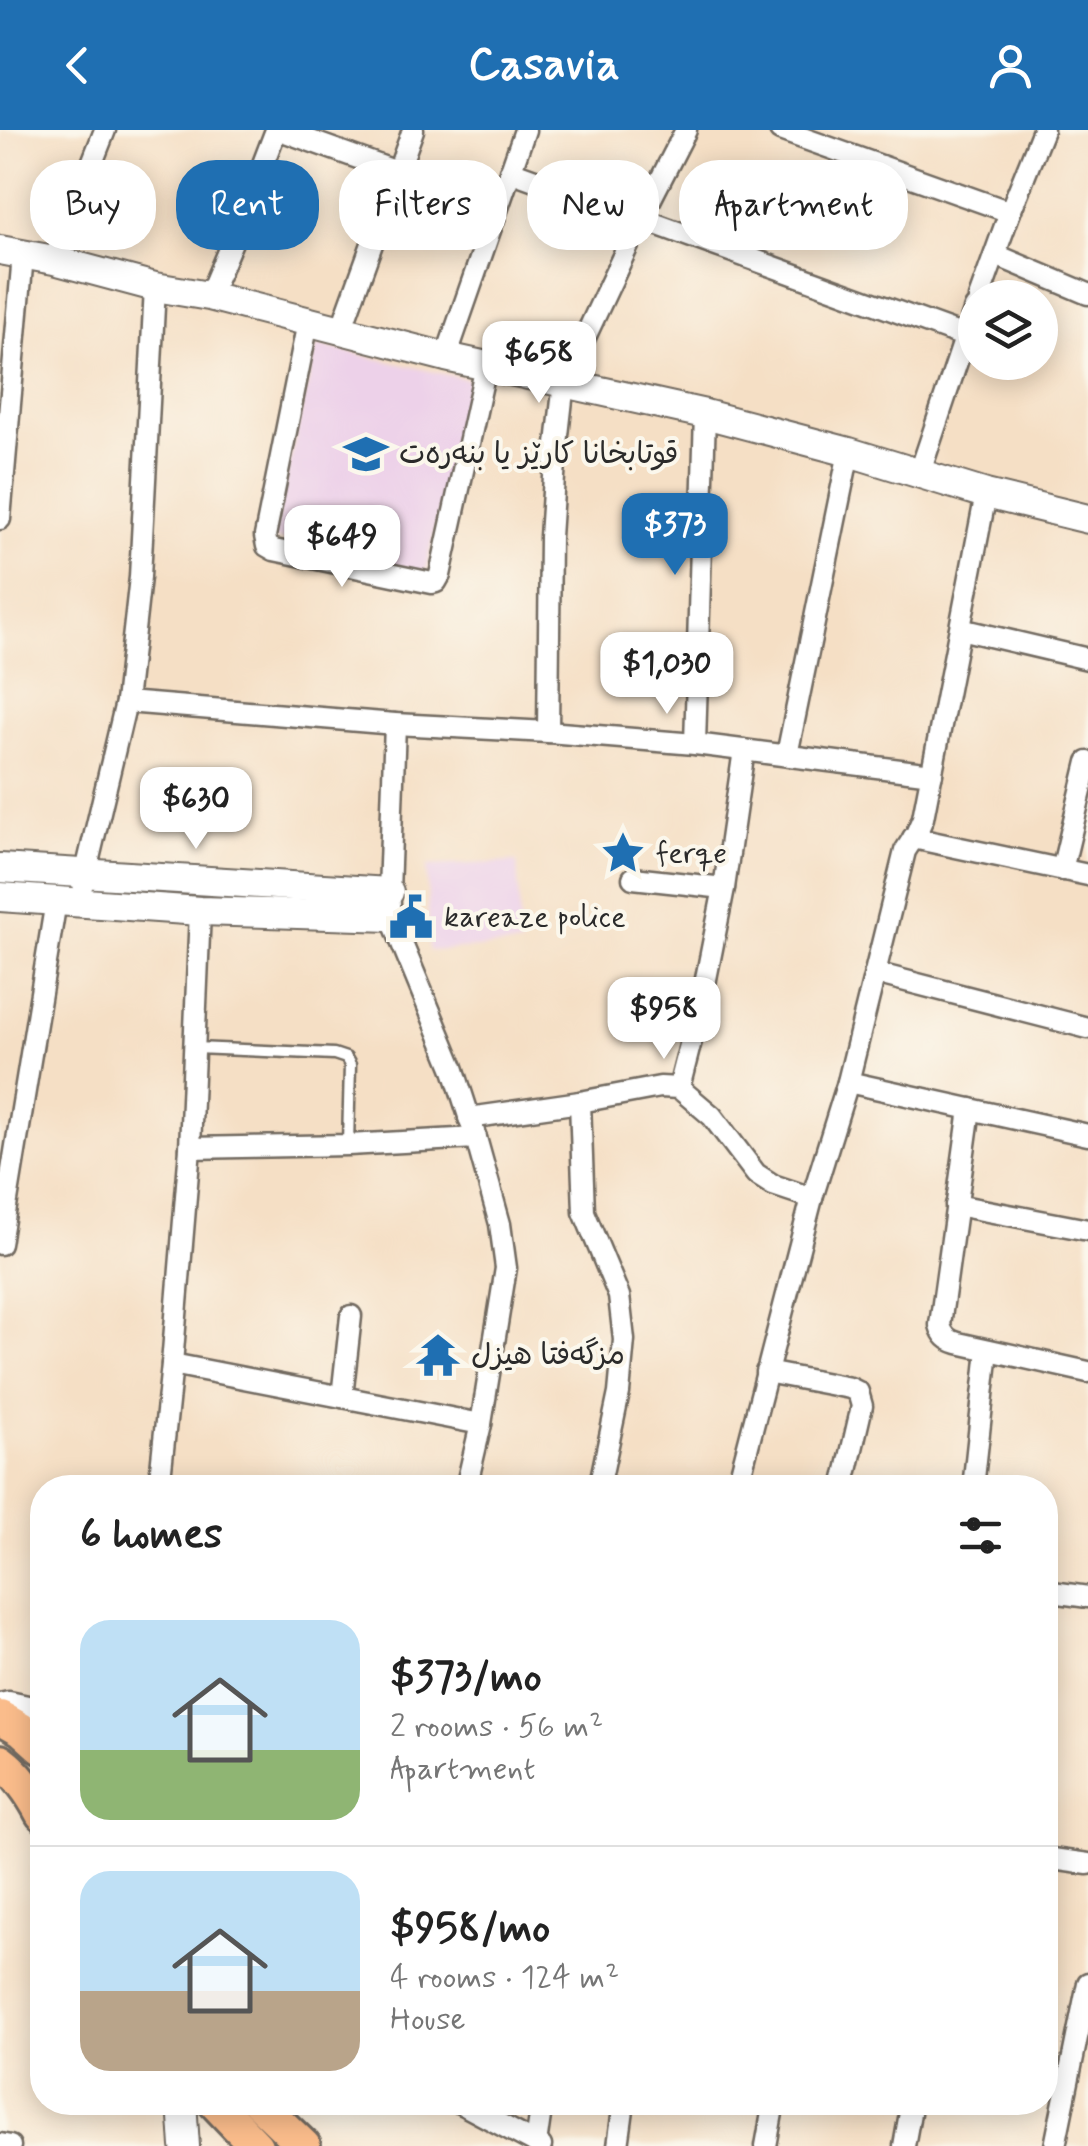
<!DOCTYPE html>
<meta charset="utf-8">
<style>
body{margin:0;font-family:Mynerve,"Playpen Sans Arabic",sans-serif;background:#f6f6f6;color:#222;height:100vh;display:flex;flex-direction:column;font-size:38px;white-space:nowrap}
*{box-sizing:border-box;margin:0}
p{font-size:32px;color:#767676}
.icon{flex:none;width:55px;height:55px;fill:none;stroke:currentColor;stroke-width:2;stroke-linecap:round;stroke-linejoin:round}
.map{position:relative;flex:1;overflow:hidden}
.details{position:absolute;left:30px;top:1345px;width:1028px;height:640px;display:flex;flex-direction:column;background:#fff;border-radius:40px;box-shadow:0 5px 25px #0003}
.details>*{flex:none}
.guide{position:absolute;left:30px;top:30px;width:1030px;height:90px;display:flex;gap:20px}
.fabs{position:absolute;left:958px;top:150px;display:grid;gap:20px}
.fabs a{display:grid;place-items:center;width:100px;height:100px;border-radius:50%;background:#fff;box-shadow:0 5px 25px #0003;font-size:50px}
.price{position:absolute;translate:-50% -85px;padding:0 22px;border-radius:20px;background:#fff;color:#222;font-size:32px;line-height:65px;filter:drop-shadow(0 2px 5px #0008)}
.price::after{content:'';position:absolute;left:50%;top:60px;width:30px;height:22px;margin-left:-15px;background:inherit;clip-path:polygon(0 0,100% 0,50% 100%)}
.price.on{background:#1f6fb2;color:#fff}
ul{padding:0;list-style:none}
li{display:flex;align-items:center;gap:30px;height:250px;padding:0 50px}
li+li{border-top:2px solid #e0e0e0}
li span{display:grid;place-items:center;flex:none;width:280px;height:200px;border-radius:30px;color:#555}
li>.icon{margin-inline-start:auto}
span .icon{width:120px;height:120px;fill:#fffc;stroke-width:1}
li b{font-size:42px}
h2{display:flex;justify-content:space-between;align-items:center;height:120px;padding:0 50px;font-size:42px}
.chip{padding:0 35px;border-radius:40px;background:#fff;box-shadow:0 5px 25px #0003;font-size:35px;line-height:90px}
.chip.on{background:#1f6fb2;color:#fff}
header{display:flex;justify-content:space-between;align-items:center;height:130px;padding:0 50px;background:#1f6fb2;color:#fff;font-size:45px;font-weight:700}
.map>svg:first-child{display:block}
.built{fill:#edd1e9}
.lines{fill:none;stroke-linecap:round;stroke-linejoin:round}
.service-casing{stroke:#726a61;stroke-width:15}
.minor-casing{stroke:#726a61;stroke-width:25}
.tertiary-casing{stroke:#726a61;stroke-width:32}
.primary-casing{stroke:#726a61;stroke-width:38}
.service{stroke:#fff;stroke-width:10}
.minor{stroke:#fff;stroke-width:20}
.tertiary{stroke:#fff;stroke-width:28}
.primary{stroke:#fabc8b;stroke-width:32}
.labels{text-anchor:middle;dominant-baseline:central;stroke-width:8;stroke-linejoin:round;paint-order:stroke}
.poi-label{font-size:30px;fill:#2b2b2b;stroke:#fbf7ec;text-anchor:start}
</style>
<header><svg class="icon" aria-label="back" viewBox="0 0 24 24"><path d="M15 5l-7 7 7 7"/></svg>Casavia<svg class="icon" aria-label="person" viewBox="0 0 24 24"><circle cx="12" cy="8" r="4"/><path d="M4 21q1-7 8-7t8 7"/></svg></header>
<div class="map">
<svg width="1088" height="2016" viewBox="0 0 1088 2016">
<rect width="100%" height="100%" fill="#fbf7ec"/>
<filter id="ink" filterUnits="userSpaceOnUse"><feTurbulence type="fractalNoise" baseFrequency=".01" numOctaves="2"/><feDisplacementMap in="SourceGraphic" scale="20" xChannelSelector="R" yChannelSelector="G"/><feConvolveMatrix kernelMatrix="1 2 1 2 8 2 1 2 1" color-interpolation-filters="sRGB"/></filter>
<filter id="wash" filterUnits="userSpaceOnUse"><feTurbulence type="fractalNoise" baseFrequency=".0048" numOctaves="4" result="noise"/><feDisplacementMap in="SourceGraphic" scale="40" xChannelSelector="R" yChannelSelector="G"/><feGaussianBlur stdDeviation="2.25" result="paint"/><feColorMatrix in="noise" values="0 0 0 0 0 0 0 0 0 0 0 0 0 0 0 0 0 1.4 0 .05"/><feComposite in="paint" operator="in"/></filter>
<g filter="url(#wash)">
<rect width="100%" height="100%" fill="#f5dfc5"/>
<g class="built">
<polygon points="317,215 470,250 425,443 272,408"/>
<polygon points="517,732 521,815 429,821 427,736"/>
</g>
</g>
<g filter="url(#ink)">
<g class="lines">
<g class="service-casing">
<polyline id="service" points="195,918 334,924 346,928 350,935 348,1014"/>
</g>
<g class="minor-casing">
<g id="minor">
<polyline points="280,0 397,42"/>
<polyline points="780,0 1010,82"/>
<polyline points="510,41 964,206"/>
<polyline points="996,125 1088,164"/>
<polyline points="54,130 105,0"/>
<polyline points="209,166 243,86 276,0"/>
<polyline points="979,168 1010,82 1043,0"/>
<polyline points="308,192 265,406 267,416 274,420 432,453 436,452 440,445 486,236"/>
<polyline points="341,200 413,0"/>
<polyline points="446,227 525,0"/>
<polyline points="920,342 975,178"/>
<polyline points="0,389 23,125"/>
<polyline points="960,499 1088,529"/>
<polyline points="126,572 395,594 548,602 695,614 932,644"/>
<polyline points="395,594 389,762 391,787 453,937 476,1008 500,1094 506,1138 481,1294 466,1358"/>
<polyline points="548,602 550,407 555,332 564,252 641,88 686,0"/>
<polyline points="695,614 705,284"/>
<polyline points="787,625 849,322"/>
<polyline points="913,708 1088,745"/>
<polyline points="1062,740 1088,632"/>
<polyline points="633,748 724,758"/>
<polyline points="83,754 126,572 140,447 155,157"/>
<polyline points="875,843 1088,898"/>
<polyline points="848,952 1088,1005"/>
<polyline points="679,958 703,864 724,758 744,620"/>
<polyline points="580,972 584,1082 619,1166 624,1210 619,1263 599,1358"/>
<path d="M970,979L940,1195C943,1206 948,1210 958,1213L1088,1242"/>
<polyline points="469,988 580,972 660,957 679,958 712,986 756,1044 773,1055 812,1068"/>
<polyline points="190,1018 348,1015 476,1008"/>
<polyline points="956,1075 1088,1100"/>
<polyline points="0,1114 56,771"/>
<polyline points="172,1234 481,1294"/>
<polyline points="766,1242 850,1258 858,1262 862,1276 843,1358"/>
<polyline points="342,1267 351,1186"/>
<polyline points="159,1358 172,1234 190,1018 200,781"/>
<polyline points="737,1358 812,1068 848,952 905,721 916,704 923,688 986,364"/>
<polyline points="973,1358 988,1220"/>
<polyline points="1045,1461 1088,1467"/>
<polyline points="0,1574 9,1572 42,1579"/>
<polyline points="1045,1728 1088,1734"/>
<polyline points="458,1972 541,2016"/>
<polyline points="0,2014 10,2016"/>
<polyline points="536,2014 542,1972"/>
<polyline points="618,2016 624,1972"/>
<polyline points="766,2016 774,1972"/>
<polyline points="904,2016 912,1972"/>
<polyline points="1055,2016 1088,1853"/>
</g>
</g>
<g class="tertiary-casing">
<g id="tertiary">
<polyline points="0,120 54,130 155,157 209,166 446,227 705,284 849,322 986,364 1088,389"/>
<polyline points="0,738 389,762"/>
<polyline points="0,767 200,781 391,787"/>
<polyline points="182,1972 185,2016"/>
</g>
</g>
<g class="primary-casing">
<g id="primary">
<polyline points="0,1587 21,1599 42,1618"/>
<path d="M0,1631C19,1645 31,1663 42,1684"/>
<polyline points="214,1972 256,2016"/>
<polyline points="258,1972 304,2016"/>
</g>
</g>
<use href="#service" class="service"/>
<use href="#minor" class="minor"/>
<use href="#tertiary" class="tertiary"/>
<use href="#primary" class="primary"/>
</g>
</g>
<defs>
<g id="school-bare" transform="scale(3.45)"><path d="M0-5L7-2L0 1L-7-2ZM-4 1L0 2.5L4 1V4Q0 6-4 4Z" fill="#1f6fb2" stroke="#fbf7ec" stroke-width="2.5" paint-order="stroke"/></g>
<g id="sight-bare" transform="scale(3.45)"><path d="M0-6L1.8-2.2L6-1.7L2.9 1.2L3.7 5.4L0 3.3L-3.7 5.4L-2.9 1.2L-6-1.7L-1.8-2.2Z" fill="#1f6fb2" stroke="#fbf7ec" stroke-width="2.5" paint-order="stroke"/></g>
<g id="civic-bare" transform="scale(3.45)"><path d="M-.6-6.5H3V-4.5H.6V-3L4-1V1h2V6H-6V1h2V-1L-.6-3ZM-1.2 2.5V6h2.4V2.5Z" fill="#1f6fb2" stroke="#fbf7ec" stroke-width="2.5" paint-order="stroke"/></g>
<g id="temple-bare" transform="scale(3.45)"><path d="M0-6L5-2H3V0L6.5 2.5H4V6H1.5V3h-3V6H-4V2.5H-6.5L-3 0V-2H-5Z" fill="#1f6fb2" stroke="#fbf7ec" stroke-width="2.5" paint-order="stroke"/></g>
</defs>
<g fill-rule="evenodd">
<use href="#school-bare" x="366" y="324"/>
<use href="#sight-bare" x="623" y="723"/>
<use href="#civic-bare" x="411" y="787"/>
<use href="#temple-bare" x="438" y="1225"/>
</g>
<g class="labels">
<g class="poi-label">
<text x="399" y="324">قوتابخانا کارێز یا بنەرەت</text>
<text x="656" y="723">ferqe</text>
<text x="444" y="787">kareaze police</text>
<text x="471" y="1225">مزگەفتا هیزل</text>
</g>
</g>
</svg>
<div class="fabs">
<a><svg class="icon" aria-label="layers" viewBox="0 0 24 24"><path d="M12 4l9 5-9 5-9-5zM3 14l9 5 9-5"/></svg></a>
</div>
<b class="price" style="left:539px;top:276px">$658</b>
<b class="price on" style="left:675px;top:448px">$373</b>
<b class="price" style="left:342px;top:460px">$649</b>
<b class="price" style="left:667px;top:587px">$1,030</b>
<b class="price" style="left:196px;top:722px">$630</b>
<b class="price" style="left:664px;top:932px">$958</b>
<div class="guide">
<a class="chip">Buy</a>
<a class="chip on">Rent</a>
<a class="chip">Filters</a>
<a class="chip">New</a>
<a class="chip">Apartment</a>
</div>
<section class="details">
<h2>6 homes<svg class="icon" aria-label="filters" viewBox="0 0 24 24"><path d="M4 7h16M4 17h16"/><circle cx="9" cy="7" r="2"/><circle cx="15" cy="17" r="2"/></svg></h2>
<ul>
<li><span style="background:linear-gradient(#bfe0f5 65%,#8fb573 0)"><svg class="icon" aria-label="home" viewBox="0 0 24 24"><path d="M3 11l9-7 9 7M6 9v11h12V9"/></svg></span><div><b>$373/mo</b><p>2 rooms · 56 m²</p><p>Apartment</p></div></li>
<li><span style="background:linear-gradient(#bfe0f5 60%,#b9a48a 0)"><svg class="icon" aria-label="home" viewBox="0 0 24 24"><path d="M3 11l9-7 9 7M6 9v11h12V9"/></svg></span><div><b>$958/mo</b><p>4 rooms · 124 m²</p><p>House</p></div></li>
</ul>
</section>
</div>
